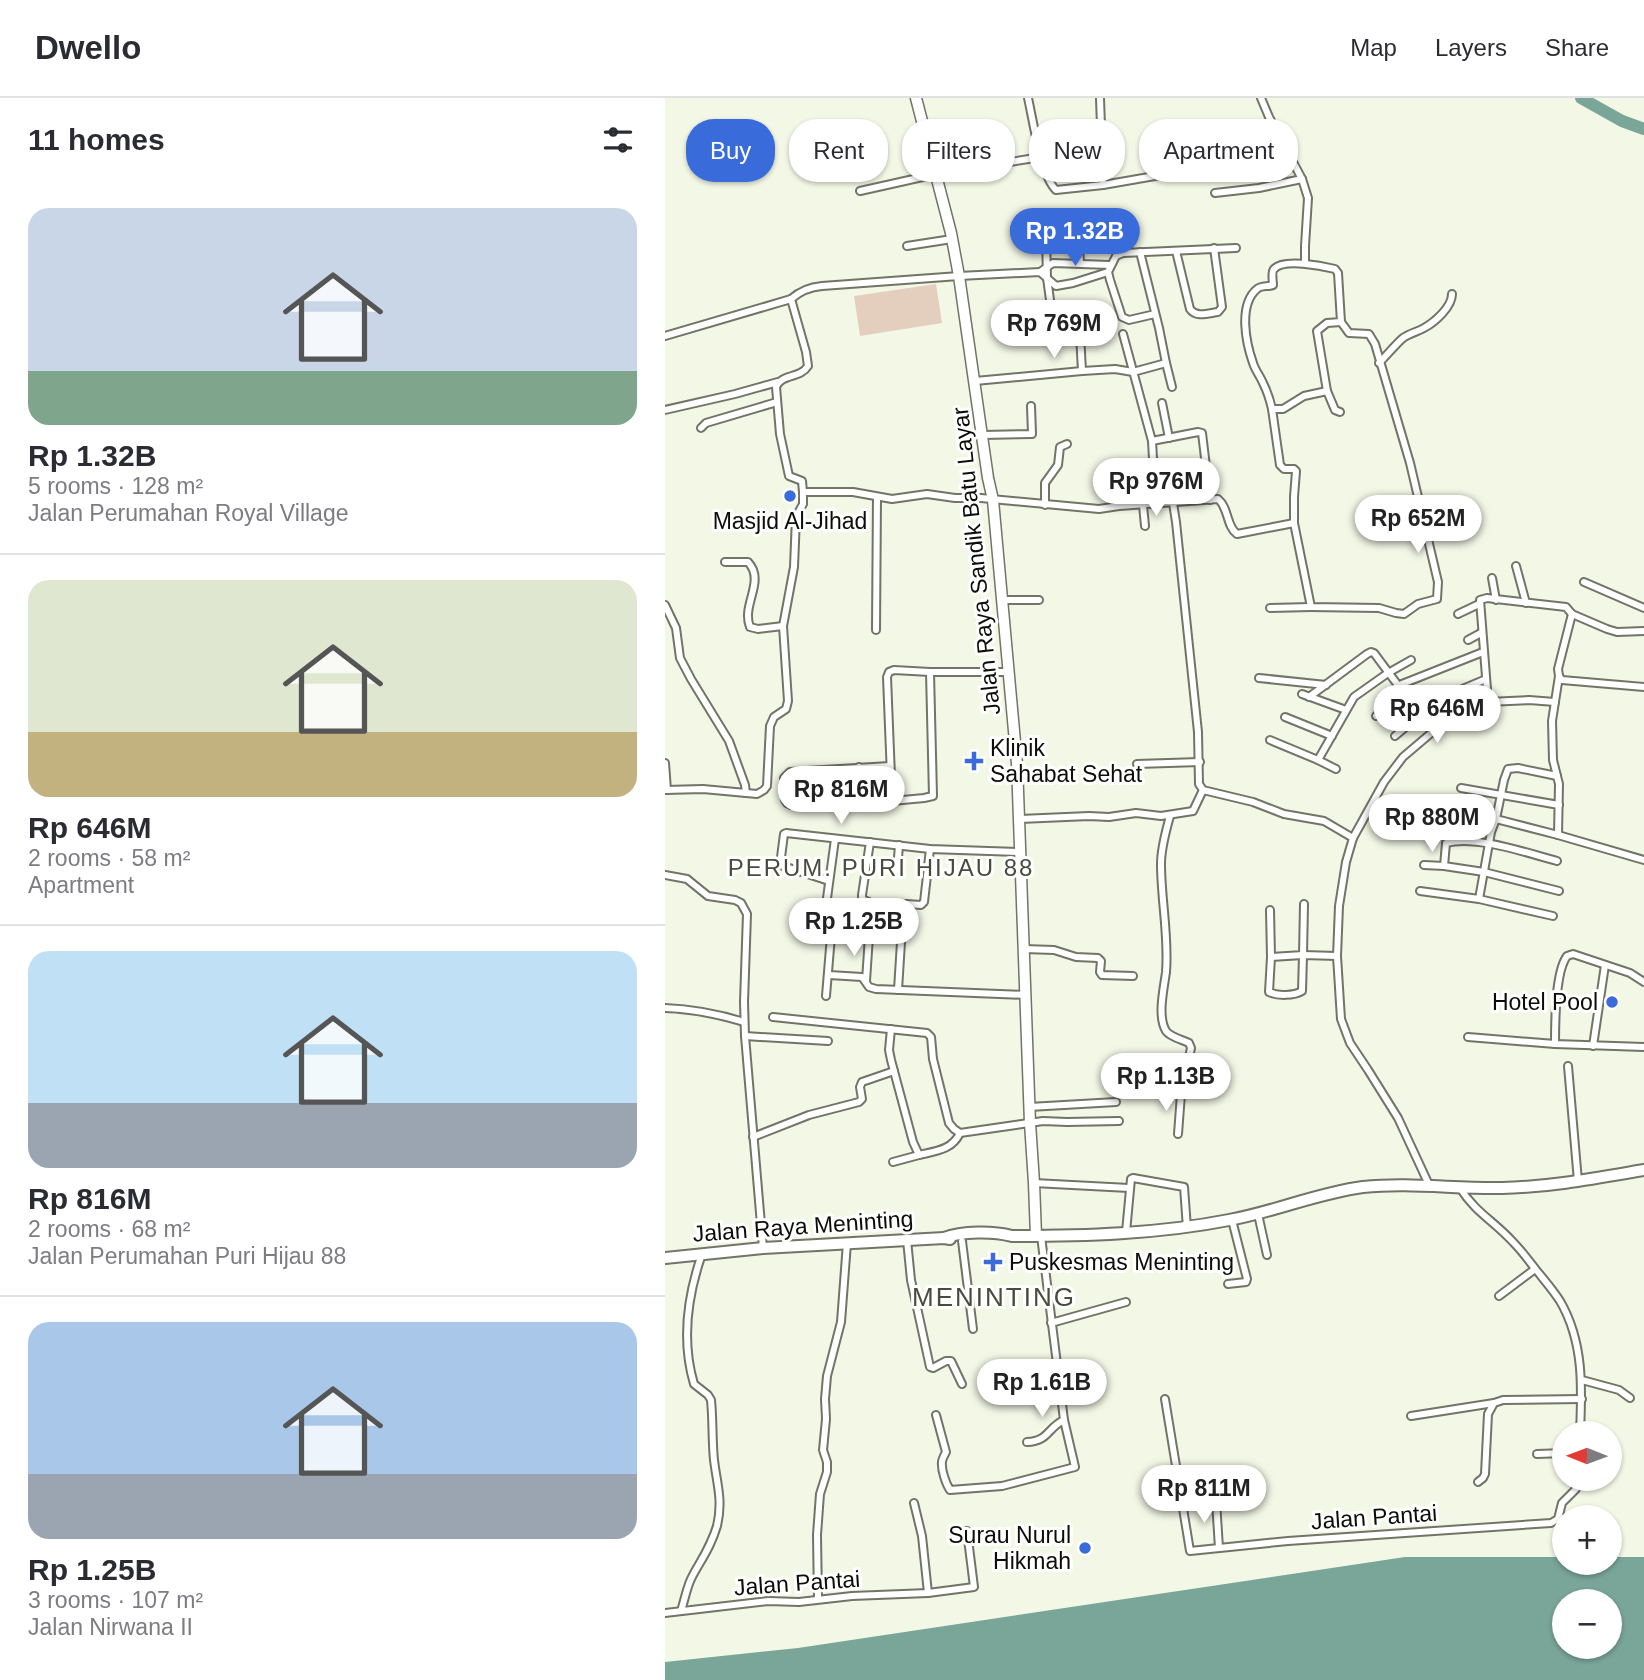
<!DOCTYPE html>
<meta charset="utf-8">
<style>
body{margin:0;font-family:Helvetica,sans-serif;background:#f7f7f7;color:#2b2b33;height:100vh;display:flex;flex-direction:column;font-size:26px;white-space:nowrap}
*{box-sizing:border-box;margin:0}
p{font-size:23px;color:#7c7c81}
.icon{flex:none;width:38px;height:38px;fill:none;stroke:currentColor;stroke-width:2;stroke-linecap:round;stroke-linejoin:round}
.map{position:relative;flex:1;overflow:hidden}
.details{display:flex;flex-direction:column;background:#fff;width:665px}
.details>*{flex:none}
.top-card{position:absolute;left:21px;top:21px;width:665px;height:63px;display:flex;gap:14px}
.needle{width:46px;rotate:271deg}
.controls{position:absolute;left:887px;top:1323px;display:grid;gap:14px}
.controls a{display:grid;place-items:center;width:70px;height:70px;border-radius:50%;background:#fff;box-shadow:0 2px 5px #0004;font-size:35px}
.price{position:absolute;translate:-50% -60px;padding:0 16px;border-radius:24px;background:#fff;color:#222;font-size:23px;line-height:46px;filter:drop-shadow(0 2px 4px #0008)}
.price::after{content:'';position:absolute;left:50%;top:42px;width:21px;height:16px;margin-left:-10px;background:inherit;clip-path:polygon(0 0,100% 0,50% 100%)}
.price.on{background:#396bdb;color:#fff}
ul{padding:0;list-style:none}
li{display:grid;align-content:center;gap:14px;height:371px;padding:0 28px}
li+li{border-top:2px solid #e1e1e2}
li span{display:grid;place-items:center;height:217px;border-radius:21px;color:#555}
li>.icon{margin-inline-start:auto}
span .icon{width:126px;height:126px;fill:#fffc;stroke-width:1}
li b{font-size:30px}
h2{display:flex;justify-content:space-between;align-items:center;height:84px;padding:0 28px;font-size:30px}
.chip{padding:0 24px;border-radius:28px;background:#fff;box-shadow:0 2px 5px #0004;font-size:24px;line-height:63px}
.chip.on{background:#396bdb;color:#fff}
header{display:flex;align-items:center;gap:42px;box-sizing:border-box;height:98px;padding:0 35px;background:#fff;border-bottom:2px solid #e1e1e2}
header strong{font-size:33px}
nav{display:flex;gap:38px;margin-inline-start:auto;font-size:24px}
main{display:flex;flex:1;min-height:0}
.map>svg:first-child{display:block}
.pitch{fill:#e4cfbf}
.water{fill:#7aa599;fill-rule:evenodd}
.lines{fill:none;stroke-linecap:round;stroke-linejoin:round}
.river{stroke:#7aa599;stroke-width:12}
.minor-casing{stroke:#717466;stroke-width:10}
.secondary-casing{stroke:#717466;stroke-width:13}
.trunk-casing{stroke:#717466;stroke-width:14}
.minor{stroke:#fff;stroke-width:6}
.secondary{stroke:#fff;stroke-width:10}
.trunk{stroke:#fff;stroke-width:10}
.poi-dot{fill:#396bdb;stroke:#fff;stroke-width:2.5}
.labels{text-anchor:middle;dominant-baseline:central;stroke-width:6;stroke-linejoin:round;paint-order:stroke}
.poi-label{font-size:23px;fill:#0c0d08;stroke:#fff;text-anchor:start}
.street-label{font-size:23px;fill:#0c0d08;stroke:#fff}
.neighbourhood-label{font-size:24px;letter-spacing:2px;fill:#484b3d;stroke:#fff}
.quarter-label{font-size:26px;letter-spacing:2px;fill:#484b3d;stroke:#fff}
</style>
<header>
<strong>Dwello</strong>
<nav><a>Map</a><a>Layers</a><a>Share</a></nav>
</header>
<main>
<section class="details">
<h2>11 homes<svg class="icon" aria-label="filters" viewBox="0 0 24 24"><path d="M4 7h16M4 17h16"/><circle cx="9" cy="7" r="2"/><circle cx="15" cy="17" r="2"/></svg></h2>
<ul>
<li><span style="background:linear-gradient(#c9d6e8 75%,#7fa58c 0)"><svg class="icon" aria-label="home" viewBox="0 0 24 24"><path d="M3 11l9-7 9 7M6 9v11h12V9"/></svg></span><div><b>Rp 1.32B</b><p>5 rooms · 128 m²</p><p>Jalan Perumahan Royal Village</p></div></li>
<li><span style="background:linear-gradient(#dfe7d0 70%,#c2b280 0)"><svg class="icon" aria-label="home" viewBox="0 0 24 24"><path d="M3 11l9-7 9 7M6 9v11h12V9"/></svg></span><div><b>Rp 646M</b><p>2 rooms · 58 m²</p><p>Apartment</p></div></li>
<li><span style="background:linear-gradient(#bfe0f5 70%,#9aa5b1 0)"><svg class="icon" aria-label="home" viewBox="0 0 24 24"><path d="M3 11l9-7 9 7M6 9v11h12V9"/></svg></span><div><b>Rp 816M</b><p>2 rooms · 68 m²</p><p>Jalan Perumahan Puri Hijau 88</p></div></li>
<li><span style="background:linear-gradient(#a9c7e8 70%,#9aa5b1 0)"><svg class="icon" aria-label="home" viewBox="0 0 24 24"><path d="M3 11l9-7 9 7M6 9v11h12V9"/></svg></span><div><b>Rp 1.25B</b><p>3 rooms · 107 m²</p><p>Jalan Nirwana II</p></div></li>
</ul>
</section>
<div class="map">
<svg width="979" height="1582" viewBox="0 0 979 1582">
<rect width="100%" height="100%" fill="#f3f7e6"/>
<polygon class="pitch" points="271,186 277,225 195,238 189,198"/>
<path class="water" d="M740,1459H899L900,1465H945V1459H979V1582H0V1564L133,1550ZM900,1503H945V1549H900Z"/>
<g class="lines">
<polyline class="river" points="916,0 957,23 979,31"/>
<g class="minor-casing">
<g id="minor">
<path d="M363,0C368,22 376,78 391,92L438,87L622,55"/>
<polyline points="435,0 438,87"/>
<polyline points="596,0 604,19 637,81 643,100 640,148 640,165"/>
<polyline points="195,93 271,76 376,59"/>
<polyline points="550,95 594,90 637,81"/>
<polyline points="413,130 415,165"/>
<polyline points="381,139 382,180 385,202"/>
<polyline points="242,148 287,141"/>
<path d="M511,153L525,211C531,220 544,215 553,214L557,209L549,150"/>
<polyline points="375,174 388,165 445,167"/>
<polyline points="490,216 464,222 457,219 445,182 443,174 451,158 458,155 571,150"/>
<polyline points="406,228 414,234 415,236 417,273"/>
<polyline points="458,236 487,343 488,361 498,374 508,405 511,424 533,634 534,686 538,692"/>
<polyline points="0,238 126,201"/>
<polyline points="501,265 507,289"/>
<path d="M714,265C722,257 730,247 738,240C745,235 752,234 759,230C770,224 787,209 787,196"/>
<polyline points="310,283 417,273 450,271 468,274 501,265 494,230 475,154"/>
<polyline points="662,293 639,298 618,311 607,311 615,367 619,371 629,371 631,373 629,399 629,425 646,509 714,510 731,515 739,516 753,506 772,501 773,484 745,365 710,246 704,236 684,235 676,224"/>
<polyline points="497,305 504,340"/>
<path d="M607,311C605,302 602,293 598,285C595,278 590,272 588,265C581,245 573,207 592,191C596,187 603,189 608,187C608,183 606,174 609,171C618,160 658,168 670,171L673,175L676,224L662,225L652,233L662,293L670,312L675,314"/>
<polyline points="0,312 70,296 113,284"/>
<polyline points="36,330 41,325 112,304"/>
<polyline points="318,337 367,336 366,308"/>
<polyline points="487,343 533,334 537,335 545,402"/>
<path d="M138,394L137,383L124,378L115,336L111,289C117,275 135,281 143,268L141,254L126,201C135,193 145,189 157,188L294,178L375,174L391,188L408,185L443,174"/>
<polyline points="380,407 380,385 393,367 395,349 402,346"/>
<polyline points="478,407 480,428"/>
<path d="M60,464H83C101,483 76,507 85,529L93,531L118,528"/>
<polyline points="851,468 861,505"/>
<polyline points="827,480 831,502"/>
<polyline points="919,484 979,510"/>
<polyline points="338,502 374,502"/>
<polyline points="0,507 11,530 15,560 26,581 64,643 80,687 81,695"/>
<polyline points="605,510 646,509"/>
<polyline points="793,516 814,506"/>
<polyline points="907,516 893,571 894,578 897,582 979,589"/>
<polyline points="211,532 212,399"/>
<polyline points="803,542 816,535"/>
<polyline points="594,580 661,587"/>
<polyline points="732,588 818,554"/>
<polyline points="637,596 681,612"/>
<polyline points="644,599 702,556 706,554 709,555 767,633"/>
<polyline points="823,604 864,602 890,604"/>
<polyline points="750,611 821,581"/>
<polyline points="711,618 739,597"/>
<polyline points="620,619 667,638"/>
<polyline points="730,638 755,617"/>
<polyline points="605,642 653,662"/>
<polyline points="0,665 2,692"/>
<polyline points="472,666 535,664"/>
<polyline points="225,668 125,674 119,680 120,702 122,705 126,707 227,703 259,700 268,698 265,574"/>
<polyline points="194,669 197,704"/>
<polyline points="671,671 653,662 689,599 723,575 746,562"/>
<polyline points="796,690 894,707"/>
<path d="M0,692L38,691L92,696L99,692L102,688L105,628L109,619L121,611L123,603L118,528L129,469L131,419L138,406V394H188L227,401L262,396L290,400H316L434,411L454,408L553,401C564,410 561,428 572,436L629,425"/>
<polyline points="227,703 222,579 224,574 229,572 265,574 345,574"/>
<polyline points="794,717 831,721 839,682 843,671 853,670 892,678"/>
<path d="M505,718C501,733 496,749 496,766C496,802 504,838 501,874C499,890 492,918 501,933C505,939 518,942 524,945L526,950L516,996L513,1036"/>
<polyline points="355,721 424,718 444,719 471,715 496,718 528,713 538,692 588,704 619,716 659,723 688,740 681,764 674,808 672,858 676,921 685,945 703,972 733,1020 765,1089"/>
<polyline points="893,737 894,686 888,662 887,623 894,578"/>
<polyline points="688,740 719,684 738,659 778,625 804,611 823,604 815,502 822,500 901,509 907,516 942,531 952,534 979,533"/>
<path d="M892,763C862,755 811,737 781,745L779,768L819,774L894,793"/>
<polyline points="759,767 779,768"/>
<polyline points="232,773 234,747"/>
<polyline points="0,777 22,781 43,798 70,802 76,805 82,816 79,904 80,938 98,1150"/>
<polyline points="164,783 115,767 119,736 121,735 265,751 355,754"/>
<polyline points="755,793 814,801 826,734 831,721 893,737 979,762"/>
<polyline points="814,801 888,818"/>
<polyline points="204,804 197,801 197,797 205,744"/>
<polyline points="241,806 256,807 259,804 265,751"/>
<path d="M605,812L606,859L604,894C612,898 629,898 637,893L638,857L672,858"/>
<polyline points="160,815 170,741"/>
<polyline points="195,817 197,801"/>
<polyline points="359,851 389,852 411,859 433,860 436,863 435,874 437,877 468,878"/>
<polyline points="606,859 638,857 639,806"/>
<polyline points="164,877 197,879 204,889 211,891 361,897"/>
<polyline points="201,883 204,838"/>
<polyline points="161,898 166,838 169,835 234,840 236,844 233,892"/>
<path d="M0,910C28,911 53,916 79,924"/>
<polyline points="108,919 262,935 266,939 268,961 284,1025 289,1031 295,1035 378,1023 402,1024 454,1023"/>
<path d="M226,931L224,952L226,962L248,1044L254,1057C271,1053 287,1052 295,1035"/>
<polyline points="80,938 163,943"/>
<polyline points="803,939 890,946 979,949"/>
<path d="M890,946C890,925 890,874 902,858L908,856L965,875L979,884"/>
<polyline points="928,948 940,867"/>
<polyline points="903,968 913,1083"/>
<polyline points="364,1009 451,1004"/>
<polyline points="88,1039 144,1017 194,1004 197,1001 195,989 197,984 229,973"/>
<polyline points="228,1064 254,1057"/>
<polyline points="369,1085 464,1090"/>
<path d="M795,1090C811,1115 829,1123 848,1144C857,1153 864,1163 872,1173C880,1183 888,1192 895,1203C919,1244 917,1290 915,1335"/>
<polyline points="593,1116 602,1157"/>
<polyline points="461,1134 466,1081 468,1080 519,1089 522,1130"/>
<polyline points="242,1142 246,1182 265,1269 268,1270 281,1263 286,1263 297,1286"/>
<polyline points="297,1143 308,1231"/>
<polyline points="563,1186 581,1184 582,1181 567,1122"/>
<polyline points="834,1198 870,1171"/>
<polyline points="386,1225 461,1204"/>
<polyline points="917,1282 954,1292 965,1300"/>
<polyline points="500,1301 525,1453 623,1443 886,1425 893,1421 897,1405 911,1391 913,1381"/>
<path d="M271,1317L281,1354C280,1356 277,1361 277,1364C276,1372 281,1386 285,1392L337,1388L410,1369L399,1322L376,1138"/>
<polyline points="746,1318 829,1305"/>
<path d="M362,1344C384,1343 382,1330 399,1322"/>
<polyline points="872,1356 900,1355"/>
<polyline points="813,1384 818,1380 820,1376 823,1316 829,1305 838,1302 917,1301"/>
<polyline points="551,1403 554,1450"/>
<polyline points="249,1405 257,1438 263,1495"/>
<polyline points="153,1501 152,1437 155,1396 162,1374 162,1364 158,1352 161,1321 160,1301 162,1278 176,1224 182,1145"/>
<path d="M16,1513C20,1501 22,1487 28,1477C38,1459 46,1448 52,1428C58,1402 52,1387 49,1362C47,1342 48,1322 46,1302L43,1297L29,1286C16,1242 22,1199 37,1156"/>
<polyline points="0,1515 103,1503 134,1504 187,1498 263,1495 309,1489 302,1433"/>
</g>
</g>
<g class="secondary-casing">
<polyline id="secondary" points="251,0 286,135 294,178 323,380 328,402 352,666 365,1025 369,1085 371,1138"/>
</g>
<g class="trunk-casing">
<g id="trunk">
<path d="M279,1140C297,1133 328,1133 347,1138C419,1138 493,1136 564,1122C609,1114 652,1095 698,1089C744,1084 791,1091 837,1090C885,1089 932,1080 979,1072"/>
<polyline points="0,1160 98,1150 279,1140 285,1141"/>
</g>
</g>
<use href="#minor" class="minor"/>
<use href="#secondary" class="secondary"/>
<use href="#trunk" class="trunk"/>
</g>
<g class="poi-dot">
<circle cx="125" cy="398" r="7"/>
<path d="M305.5 652.5h7v7h7v7h-7v7h-7v-7h-7v-7h7z"/>
<circle cx="947" cy="904" r="7"/>
<path d="M324.5 1153.5h7v7h7v7h-7v7h-7v-7h-7v-7h7z"/>
<circle cx="420" cy="1450" r="7"/>
</g>
<g class="labels">
<g class="poi-label">
<text x="125" y="423" text-anchor="middle">Masjid Al-Jihad</text>
<text x="325" y="650">Klinik<tspan x="325" dy="26">Sahabat Sehat</tspan></text>
<text x="933" y="904" text-anchor="end">Hotel Pool</text>
<text x="344" y="1164">Puskesmas Meninting</text>
<text x="406" y="1437" text-anchor="end">Surau Nurul<tspan x="406" dy="26">Hikmah</tspan></text>
</g>
<g class="street-label">
<text transform="translate(311 463) rotate(-96)">Jalan Raya Sandik Batu Layar</text>
<text transform="translate(138 1128) rotate(-4)">Jalan Raya Meninting</text>
<text transform="translate(709 1419) rotate(-4)">Jalan Pantai</text>
<text transform="translate(132 1485) rotate(-4)">Jalan Pantai</text>
</g>
<g class="neighbourhood-label">
<text x="216" y="769">PERUM. PURI HIJAU 88</text>
</g>
<g class="quarter-label">
<text x="329" y="1199">MENINTING</text>
</g>
</g>
</svg>
<div class="controls">
<a><svg class="needle" viewBox="-14 -14 28 28"><path d="M0-13l5 13h-10z" fill="#e53935"/><path d="M0 13l5-13h-10z" fill="#7c7c81"/></svg></a>
<a>+</a>
<a>−</a>
</div>
<b class="price on" style="left:410px;top:170px">Rp 1.32B</b>
<b class="price" style="left:389px;top:262px">Rp 769M</b>
<b class="price" style="left:491px;top:420px">Rp 976M</b>
<b class="price" style="left:753px;top:457px">Rp 652M</b>
<b class="price" style="left:772px;top:647px">Rp 646M</b>
<b class="price" style="left:176px;top:728px">Rp 816M</b>
<b class="price" style="left:767px;top:756px">Rp 880M</b>
<b class="price" style="left:189px;top:860px">Rp 1.25B</b>
<b class="price" style="left:501px;top:1015px">Rp 1.13B</b>
<b class="price" style="left:377px;top:1321px">Rp 1.61B</b>
<b class="price" style="left:539px;top:1427px">Rp 811M</b>
<div class="top-card">
<a class="chip on">Buy</a>
<a class="chip">Rent</a>
<a class="chip">Filters</a>
<a class="chip">New</a>
<a class="chip">Apartment</a>
</div>
</div>
</main>
